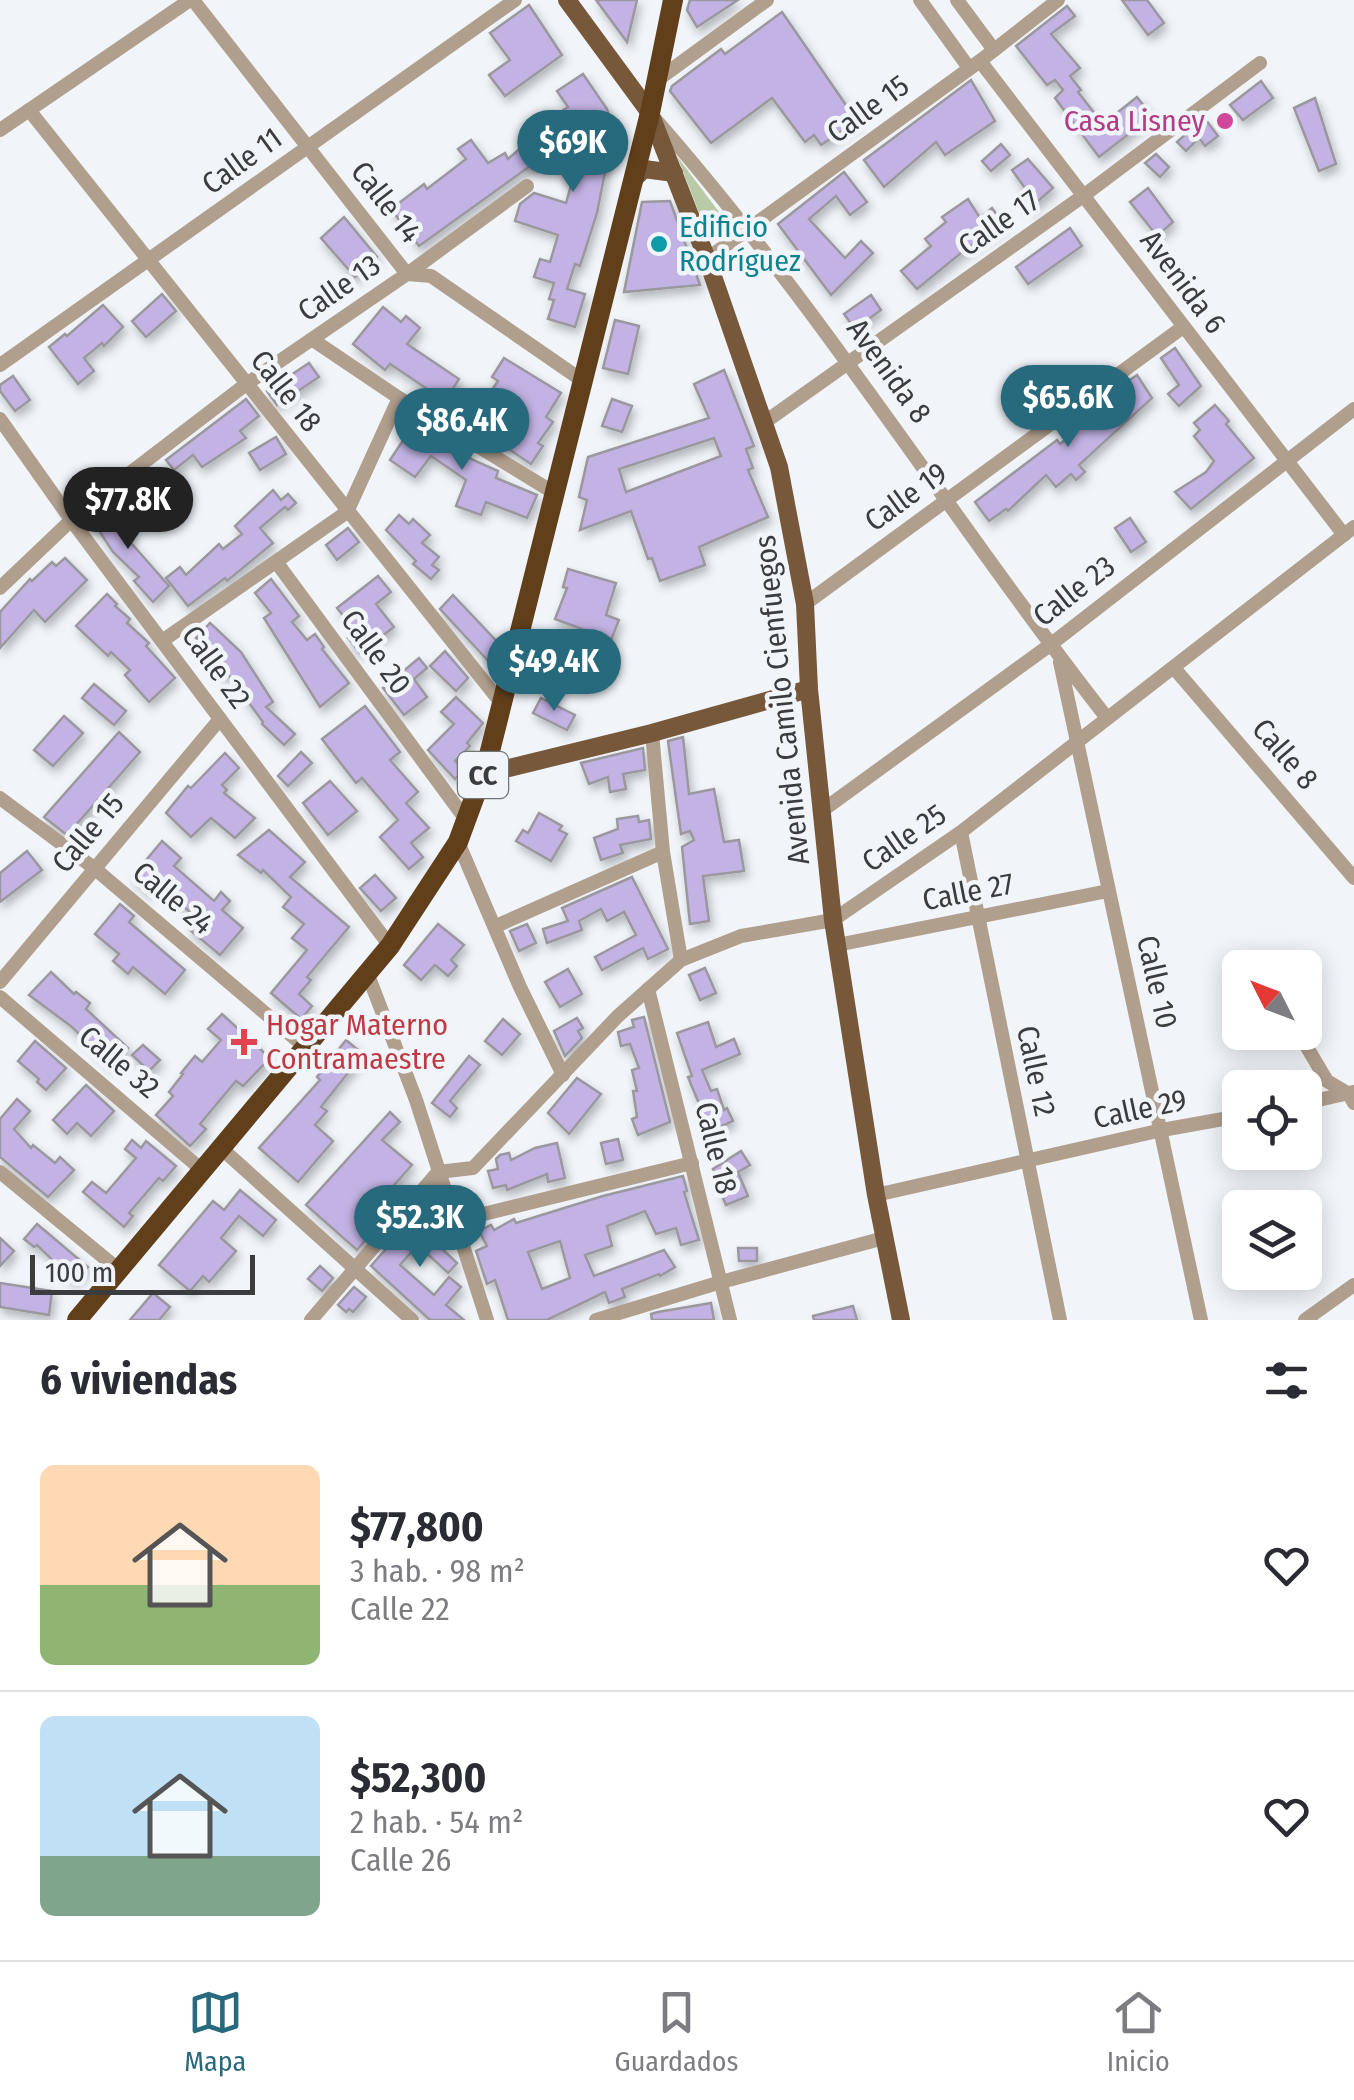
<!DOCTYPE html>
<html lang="es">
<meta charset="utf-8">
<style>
body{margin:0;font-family:"Fira Sans Condensed",sans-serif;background:#f2f2f3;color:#2b2b33;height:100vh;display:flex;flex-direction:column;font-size:38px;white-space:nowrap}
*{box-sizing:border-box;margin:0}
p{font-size:32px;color:#7c7c81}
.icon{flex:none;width:55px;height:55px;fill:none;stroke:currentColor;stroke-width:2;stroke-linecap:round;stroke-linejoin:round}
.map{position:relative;height:1320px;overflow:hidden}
.drawer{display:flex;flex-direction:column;background:#fff;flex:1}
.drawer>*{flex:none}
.needle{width:65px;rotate:312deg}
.buttons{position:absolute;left:1222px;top:950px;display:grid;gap:20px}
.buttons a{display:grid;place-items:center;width:100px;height:100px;border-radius:15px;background:#fff;box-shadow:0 5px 25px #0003;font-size:50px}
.scale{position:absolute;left:30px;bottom:25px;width:225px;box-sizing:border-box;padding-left:10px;border:5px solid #3a3c3e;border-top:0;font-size:28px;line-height:35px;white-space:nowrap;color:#3a3c3e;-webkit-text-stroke:8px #f1f5fa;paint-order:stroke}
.price{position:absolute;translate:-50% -85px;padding:0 22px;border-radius:35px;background:#286a7d;color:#fff;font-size:32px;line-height:65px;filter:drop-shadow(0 2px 5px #0008)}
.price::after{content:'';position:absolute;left:50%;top:60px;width:30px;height:22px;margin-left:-15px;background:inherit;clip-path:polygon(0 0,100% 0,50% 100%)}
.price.on{background:#222;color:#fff}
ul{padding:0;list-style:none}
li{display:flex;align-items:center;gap:30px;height:250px;padding:0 40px}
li+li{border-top:2px solid #e1e1e2}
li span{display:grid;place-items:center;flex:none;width:280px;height:200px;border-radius:15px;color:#555}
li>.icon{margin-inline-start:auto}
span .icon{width:120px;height:120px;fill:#fffc;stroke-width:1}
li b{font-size:42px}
h2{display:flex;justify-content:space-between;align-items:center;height:120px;padding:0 40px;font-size:42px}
.dock{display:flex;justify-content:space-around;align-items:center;height:140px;border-top:2px solid #e1e1e2;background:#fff;font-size:28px;color:#7c7c81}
.dock a{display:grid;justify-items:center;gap:5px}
.dock .on{color:#286a7d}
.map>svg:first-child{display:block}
.green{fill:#b9caa7}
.building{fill:#c3b3e4;stroke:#9a989e;stroke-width:2.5;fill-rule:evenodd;filter:url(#shadow)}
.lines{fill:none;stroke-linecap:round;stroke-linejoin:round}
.minor{stroke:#b19f8e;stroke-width:14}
.major{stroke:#77583a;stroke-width:18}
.highway{stroke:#623f1b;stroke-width:20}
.hotel-dot{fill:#d1479c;stroke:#f1f5fa;stroke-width:4}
.culture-dot{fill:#0f9aa8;stroke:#f1f5fa;stroke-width:4}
.health-dot{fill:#e0444e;stroke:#f1f5fa;stroke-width:4}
.labels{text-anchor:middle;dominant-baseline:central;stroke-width:9;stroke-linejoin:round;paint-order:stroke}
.shield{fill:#f1f5fa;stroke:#717476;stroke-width:2.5}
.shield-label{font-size:28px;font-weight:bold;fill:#3a3c3e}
.street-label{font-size:30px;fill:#3a3c3e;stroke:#f1f5fa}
.hotel-label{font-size:30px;fill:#b23c85;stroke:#f1f5fa;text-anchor:end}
.culture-label{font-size:30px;fill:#0d838f;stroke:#f1f5fa;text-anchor:start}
.health-label{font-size:30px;fill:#be3a42;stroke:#f1f5fa;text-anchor:start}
</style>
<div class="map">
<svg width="1354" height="1320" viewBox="0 0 1354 1320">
<defs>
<filter id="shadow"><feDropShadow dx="3" dy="5.5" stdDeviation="5" flood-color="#0004"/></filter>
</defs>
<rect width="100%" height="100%" fill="#f1f5fa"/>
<polygon class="green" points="677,156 722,216 705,228"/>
<g class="building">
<polygon points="596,0 637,0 627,42"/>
<polygon points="690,0 738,0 697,27 687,10"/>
<polygon points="1122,0 1147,0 1164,23 1148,35"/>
<polygon points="529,5 562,55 505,96 489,75 510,60 490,33"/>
<polygon points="1067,6 1075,16 1051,34 1080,68 1070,76 1081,90 1078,92 1103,124 1137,97 1152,116 1099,157 1055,98 1063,90 1055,80 1047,85 1016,46"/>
<polygon points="782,12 857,121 821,145 814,135 805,142 772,98 711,143 670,91 672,86 721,49 725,54"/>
<polygon points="583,74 607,109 613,131 597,213 580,266 575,264 567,289 585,294 575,327 548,319 554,300 549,299 554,283 534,277 540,259 550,262 558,235 515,221 520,204 534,193 566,203 573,178 563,174 567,161 554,157 566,124 559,113 568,107 557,91"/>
<polygon points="971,80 995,121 945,155 936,142 884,187 864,160"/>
<polygon points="1261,81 1273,98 1243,120 1230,105"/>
<polygon points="1315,98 1336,164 1319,171 1294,108"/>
<polygon points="1206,120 1218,136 1205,146 1193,130"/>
<polygon points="1189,131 1197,140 1186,151 1177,142"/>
<polygon points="538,133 553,151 531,169 533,164 419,246 391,209 424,184 427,189 466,159 458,149 471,140 488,163 505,153 508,159"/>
<polygon points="1001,144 1010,155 991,171 982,161"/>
<polygon points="1156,154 1169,167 1160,177 1145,163"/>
<polygon points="1028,159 1053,188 1029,209 1017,195 1025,188 1012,170"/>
<polygon points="844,172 867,202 850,215 836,196 809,219 845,258 861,241 873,253 831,295 778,224"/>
<polygon points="1148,188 1173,222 1157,236 1130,202"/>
<polygon points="968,199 980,218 992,208 1004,224 961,253 917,289 901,271 931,246 925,239 946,222 942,217"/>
<polygon points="670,201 700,285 624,292 642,202"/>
<polygon points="344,217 377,257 355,277 321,238"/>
<polygon points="1070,228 1082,246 1028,284 1016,267"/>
<polygon points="162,294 176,311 146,337 132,321"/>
<polygon points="871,295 881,310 855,329 844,314"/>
<polygon points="103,305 123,327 104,346 102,343 84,358 94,371 78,384 49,347 65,334 67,336"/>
<polygon points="383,307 401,322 406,316 420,328 407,344 459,379 445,401 390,364 385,370 353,344"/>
<polygon points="615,320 639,326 628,374 603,368"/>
<polygon points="1175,348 1201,386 1179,406 1168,394 1179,385 1161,358"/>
<polygon points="504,358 561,393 546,417 553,422 538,443 543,446 531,464 476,427 491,404 485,400 498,381 492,377"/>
<polygon points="309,363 319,377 277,405 267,391"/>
<path d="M724,370L754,446L746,449L753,468L748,470L768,517L699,547L705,565L660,581L652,558L648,559L631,511L580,530L587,500L579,497L588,457L709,418L694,384ZM714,438L721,456L626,492L619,469Z"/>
<polygon points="1137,375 1152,398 1079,465 1085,472 1076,480 1071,474 1056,487 1046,475 1008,511 1006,509 989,521 975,502 1057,440 1060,444 1085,424 1082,422 1117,389"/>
<polygon points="13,376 30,400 15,411 0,391 0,385"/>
<polygon points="246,399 259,416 240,431 246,438 202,467 193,455 174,470 166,460"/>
<polygon points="612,399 632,406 622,432 602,426"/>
<polygon points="1215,405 1229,421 1226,424 1254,458 1191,509 1175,492 1206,472 1214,461 1194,436 1200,430 1194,423"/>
<polygon points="416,421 473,460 498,471 496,478 537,495 527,518 486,502 481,515 456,506 466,480 431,456 415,477 390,460"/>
<polygon points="276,437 286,454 260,470 249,453"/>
<polygon points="273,490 281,500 288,494 296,503 288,510 285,507 260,528 273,543 227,581 225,578 188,606 166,578 180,567 186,575 219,544 223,549 242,534 235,526"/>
<polygon points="109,502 119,519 130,530 125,536 169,586 153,602 134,581 139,577 113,552 90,517"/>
<polygon points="399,515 409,524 413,519 430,535 422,543 439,557 432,565 439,570 431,579 413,564 416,561 386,530"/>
<polygon points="1130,518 1146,542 1131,552 1115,528"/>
<polygon points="348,528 359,542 337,560 326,545"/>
<polygon points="65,558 87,580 45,622 34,610 0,648 0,612 30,579 32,581 52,562 56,566"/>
<polygon points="568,569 616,583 606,615 619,620 611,640 555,619 567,588 563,587"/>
<polygon points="378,576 391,592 376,604 394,627 360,653 348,638 356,632 337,608"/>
<polygon points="271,579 299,616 292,622 307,640 315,634 324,647 322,649 349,683 320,707 264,618 271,613 255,593"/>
<polygon points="107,594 117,604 115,606 130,619 127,623 149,643 146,646 175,678 149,702 125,675 130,670 111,652 108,656 76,626"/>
<polygon points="453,595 502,647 491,664 440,609"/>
<polygon points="210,623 241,652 273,702 266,707 295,734 284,745 262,724 263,722 227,673 223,676 216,666 223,662 196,638"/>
<polygon points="445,651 468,678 456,691 430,666"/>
<polygon points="419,658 427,668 414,679 427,697 404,715 383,688"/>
<polygon points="94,684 126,711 114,725 82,698"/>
<polygon points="456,697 483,723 467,743 470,746 455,761 464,770 455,779 428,750 454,724 441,712"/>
<polygon points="541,698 575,715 567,730 533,713"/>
<polygon points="365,706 400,752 390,760 418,792 406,803 429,828 411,843 423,857 409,869 380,837 398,820 362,778 356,783 322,739"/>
<polygon points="64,716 83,733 53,766 34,750"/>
<polygon points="119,732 140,752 67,835 44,817"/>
<polygon points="683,737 689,794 714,789 724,842 739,840 744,871 703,876 709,921 690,924 682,847 694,840 690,831 681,834 668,741"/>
<polygon points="643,748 645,770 623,774 626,789 610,792 608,777 589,784 581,763"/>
<polygon points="301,752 312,763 288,786 278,776"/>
<polygon points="225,753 239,768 222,785 227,790 224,793 255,818 235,838 211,818 191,837 166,813 188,786 191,788"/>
<polygon points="330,781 357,811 328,835 303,803"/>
<polygon points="539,813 562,826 559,830 567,834 551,861 516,841 523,830 528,833"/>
<polygon points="638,816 639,822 649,820 651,839 620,845 623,853 601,860 594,838 618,829 617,819"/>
<polygon points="269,830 305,862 290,877 349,927 307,977 311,980 299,994 312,1006 301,1019 271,993 307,950 292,938 304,924 283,907 291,897 263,870 261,873 238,855"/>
<polygon points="162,841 181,858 174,866 214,901 221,892 230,901 222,910 243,928 220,955 189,929 198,919 158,884 150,893 132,877"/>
<polygon points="27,851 42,870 0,902 0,873"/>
<polygon points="375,875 396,898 381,911 360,888"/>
<polygon points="632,877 668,949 648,959 643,948 602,970 595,957 636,935 624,912 607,921 601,909 579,921 582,930 547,943 543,929 568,921 562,908"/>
<polygon points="120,904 134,916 129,922 185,970 165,994 133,967 128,974 113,961 119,954 95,934"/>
<polygon points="438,924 464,945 451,960 457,966 448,976 435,965 421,980 404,965"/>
<polygon points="527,924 536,943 519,951 510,931"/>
<polygon points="705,968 716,993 700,1000 689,975"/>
<polygon points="568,969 582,994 560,1007 545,982"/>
<polygon points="51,972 74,994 76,992 90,1003 86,1009 128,1048 112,1067 72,1027 29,995"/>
<polygon points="222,1014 270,1058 243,1086 236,1081 200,1124 206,1129 190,1146 156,1115 173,1096 169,1092 183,1074 181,1073 195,1056 202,1062 221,1040 208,1029"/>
<polygon points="644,1017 670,1122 638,1135 632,1119 637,1117 633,1091 637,1091 632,1070 639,1068 630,1044 621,1046 618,1032 634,1027 632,1020"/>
<polygon points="577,1018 583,1028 578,1031 582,1038 565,1056 554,1031"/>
<polygon points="503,1019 520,1034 502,1055 485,1041"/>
<polygon points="708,1022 716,1047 734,1039 740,1054 702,1070 711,1091 717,1089 724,1110 727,1108 733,1121 707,1133 701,1120 705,1118 688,1077 692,1076 677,1033"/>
<polygon points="346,1040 363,1054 321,1107 327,1111 315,1125 333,1141 298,1182 259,1148 320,1080 317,1077"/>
<polygon points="35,1041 66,1068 46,1090 37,1082 39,1079 18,1061"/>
<polygon points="143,1045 160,1060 149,1071 132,1055"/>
<polygon points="469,1056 480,1065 450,1101 457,1108 450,1117 432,1103"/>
<polygon points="577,1078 601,1094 569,1134 548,1113"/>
<polygon points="86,1085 114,1111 91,1136 77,1123 67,1134 53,1120"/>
<polygon points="17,1099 30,1111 14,1129 31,1148 33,1145 55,1163 60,1157 74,1170 48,1197 0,1157 0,1119"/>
<polygon points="390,1112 400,1122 382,1140 412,1165 362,1221 357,1228 368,1237 357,1250 306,1205"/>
<polygon points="618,1139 623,1160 606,1164 601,1143"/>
<polygon points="132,1140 141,1148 146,1141 176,1166 163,1181 159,1178 129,1213 133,1216 124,1227 83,1192 92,1182 106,1193 136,1158 125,1149"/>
<polygon points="557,1143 565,1178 548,1182 547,1174 507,1190 506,1185 493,1188 488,1171 498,1169 496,1159 500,1155 509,1153 511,1160 535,1148"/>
<polygon points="741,1151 750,1165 738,1172 748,1196 726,1205 718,1186 722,1184 713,1169"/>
<path d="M683,1176L687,1191L684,1192L699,1240L681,1245L676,1228L656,1234L645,1211L607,1226L612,1246L585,1255L594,1276L664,1250L675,1267L660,1276L659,1274L622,1289L625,1297L609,1303L605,1292L547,1320H508L495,1280L487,1284L476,1251L487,1246L479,1231L491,1225L494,1230L514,1219L516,1223L603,1196ZM560,1241L570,1278L542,1289L528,1252Z"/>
<polygon points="240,1190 276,1220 263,1236 239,1216 221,1238 236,1251 209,1282 203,1276 190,1291 159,1265 213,1201 224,1210"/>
<polygon points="426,1216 443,1223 435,1242 457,1263 448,1273 418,1245 400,1265 434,1295 449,1277 461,1287 446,1305 464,1320 430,1320 371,1266 399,1234 401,1236 414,1222 420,1228"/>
<polygon points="37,1224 88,1267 74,1281 37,1245 34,1247 24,1239"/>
<polygon points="0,1238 14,1251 0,1266"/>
<polygon points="738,1248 757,1248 757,1261 739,1261"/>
<polygon points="320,1266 333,1278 322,1291 308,1279"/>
<polygon points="0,1283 52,1291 49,1315 0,1307"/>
<polygon points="354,1287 366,1297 353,1312 349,1309 346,1312 338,1305"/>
<polygon points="153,1293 170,1307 159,1320 130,1320"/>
<polygon points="711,1303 714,1320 652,1320 651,1314 658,1312"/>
<polygon points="853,1306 857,1320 814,1320 813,1316"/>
</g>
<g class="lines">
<g class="minor">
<polyline points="193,0 407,274 431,276 583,381"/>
<polyline points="920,0 969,68"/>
<polyline points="957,0 994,50"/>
<polyline points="980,61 1344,535"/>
<polyline points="656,81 767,0"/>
<polyline points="29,110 502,704"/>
<path d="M656,120C821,308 953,521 1107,718"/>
<polyline points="0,130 190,0"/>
<polyline points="707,259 980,61 1058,0"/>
<polyline points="313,340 399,398 556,494"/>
<polyline points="0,365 515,0"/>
<polyline points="0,419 72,521 390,946"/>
<polyline points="765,422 1083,196 1260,63"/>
<polyline points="277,563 467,821"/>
<polyline points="0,588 83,509 245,385 407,274 527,186"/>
<polyline points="805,604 1183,327"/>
<polyline points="162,641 347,512 399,398"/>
<polyline points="1060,662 1201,1320"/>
<polyline points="1174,668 1354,878"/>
<polyline points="652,733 663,852 681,960"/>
<polyline points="0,798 94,868 305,1047"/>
<polyline points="823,810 1050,645 1354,409"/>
<polyline points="961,832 1060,1320"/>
<polyline points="458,842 520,987 563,1075"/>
<polyline points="496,926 663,852"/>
<polyline points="837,945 1108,891"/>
<polyline points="368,975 416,1100 487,1320"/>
<polyline points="0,982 220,719"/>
<polyline points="648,989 730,1320"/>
<polyline points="0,997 202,1170"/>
<polyline points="1298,1032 1327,1081 1349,1094 1354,1103"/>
<polyline points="1305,1103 1353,1092"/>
<polyline points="221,1148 412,1320"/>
<polyline points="0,1172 119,1270"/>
<polyline points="876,1195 1162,1130 1240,1116"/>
<polyline points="455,1221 692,1163"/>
<polyline points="311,1320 438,1172 473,1168 618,1016 681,960 741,936 833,920 961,832 1354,527"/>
<polyline points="596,1320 721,1282 884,1238"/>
<polyline points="1305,1320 1354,1285"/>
</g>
<g class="major">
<polyline points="567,0 650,113 707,259 779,467 805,604 809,689 833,920 876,1195 901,1320"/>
<polyline points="633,180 644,169 674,173"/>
<polyline points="487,763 509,768 652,733 809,689"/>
</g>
<polyline class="highway" points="77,1320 390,946 458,842 487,763 650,113 673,0"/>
</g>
<circle class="hotel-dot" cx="1225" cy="121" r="10"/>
<circle class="culture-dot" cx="659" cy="244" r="10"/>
<path class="health-dot" d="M239 1027h10v10h10v10h-10v10h-10v-10h-10v-10h10z"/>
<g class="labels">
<rect class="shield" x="458" y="752" width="50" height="46" rx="8"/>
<g class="shield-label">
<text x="483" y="775">CC</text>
</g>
<g class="street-label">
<text transform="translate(868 109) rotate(-36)">Calle 15</text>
<text transform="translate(242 161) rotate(-36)">Calle 11</text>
<text transform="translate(386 202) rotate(52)">Calle 14</text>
<text transform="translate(999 223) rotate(-35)">Calle 17</text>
<text transform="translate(1183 282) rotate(53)">Avenida 6</text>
<text transform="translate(339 288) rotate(-35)">Calle 13</text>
<text transform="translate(889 371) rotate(54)">Avenida 8</text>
<text transform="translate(286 391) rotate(52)">Calle 18</text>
<text transform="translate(906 497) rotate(-36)">Calle 19</text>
<text transform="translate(1074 591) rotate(-38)">Calle 23</text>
<text transform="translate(376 652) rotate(54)">Calle 20</text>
<text transform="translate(216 667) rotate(54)">Calle 22</text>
<text transform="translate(782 700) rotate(-96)">Avenida Camilo Cienfuegos</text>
<text transform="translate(1285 754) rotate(49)">Calle 8</text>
<text transform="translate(88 833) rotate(-50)">Calle 15</text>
<text transform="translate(904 838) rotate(-35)">Calle 25</text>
<text transform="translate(968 892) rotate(-11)">Calle 27</text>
<text transform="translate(173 898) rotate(40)">Calle 24</text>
<text transform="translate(1157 982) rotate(77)">Calle 10</text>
<text transform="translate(119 1062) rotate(40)">Calle 32</text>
<text transform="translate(1036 1071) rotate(78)">Calle 12</text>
<text transform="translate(1140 1109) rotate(-12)">Calle 29</text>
<text transform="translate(716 1148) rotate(76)">Calle 18</text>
</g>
<g class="hotel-label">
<text x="1205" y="121">Casa Lisney</text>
</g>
<g class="culture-label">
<text x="679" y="227">Edificio<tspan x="679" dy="34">Rodríguez</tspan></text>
</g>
<g class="health-label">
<text x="266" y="1025">Hogar Materno<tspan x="266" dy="34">Contramaestre</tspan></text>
</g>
</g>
</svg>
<div class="buttons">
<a><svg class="needle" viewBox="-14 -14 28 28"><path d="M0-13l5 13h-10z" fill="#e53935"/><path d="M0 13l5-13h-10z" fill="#7c7c81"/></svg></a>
<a><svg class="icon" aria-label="locate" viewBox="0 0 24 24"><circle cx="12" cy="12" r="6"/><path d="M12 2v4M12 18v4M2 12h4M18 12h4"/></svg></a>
<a><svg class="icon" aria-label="layers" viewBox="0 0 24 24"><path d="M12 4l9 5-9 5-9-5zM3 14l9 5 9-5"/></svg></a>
</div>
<div class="scale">100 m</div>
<b class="price" style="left:573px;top:195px">$69K</b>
<b class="price" style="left:1068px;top:450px">$65.6K</b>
<b class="price" style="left:462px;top:473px">$86.4K</b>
<b class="price on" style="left:128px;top:552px">$77.8K</b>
<b class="price" style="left:554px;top:714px">$49.4K</b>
<b class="price" style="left:420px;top:1270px">$52.3K</b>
</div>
<section class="drawer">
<h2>6 viviendas<svg class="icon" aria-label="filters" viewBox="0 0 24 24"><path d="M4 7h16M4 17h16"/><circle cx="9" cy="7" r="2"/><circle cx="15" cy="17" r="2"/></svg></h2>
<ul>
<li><span style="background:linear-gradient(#ffd9b3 60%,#8fb573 0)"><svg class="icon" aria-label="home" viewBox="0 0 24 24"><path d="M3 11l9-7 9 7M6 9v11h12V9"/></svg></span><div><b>$77,800</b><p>3 hab. · 98 m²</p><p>Calle 22</p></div><svg class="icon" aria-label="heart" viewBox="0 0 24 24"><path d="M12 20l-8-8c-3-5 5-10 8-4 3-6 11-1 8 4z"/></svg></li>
<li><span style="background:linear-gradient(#bfe0f5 70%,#7fa58c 0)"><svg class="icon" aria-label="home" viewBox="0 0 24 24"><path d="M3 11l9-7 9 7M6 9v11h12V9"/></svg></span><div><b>$52,300</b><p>2 hab. · 54 m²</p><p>Calle 26</p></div><svg class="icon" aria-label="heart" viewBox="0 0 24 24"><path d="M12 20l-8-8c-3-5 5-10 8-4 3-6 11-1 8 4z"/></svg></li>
</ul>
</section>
<nav class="dock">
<a class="on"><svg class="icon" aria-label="map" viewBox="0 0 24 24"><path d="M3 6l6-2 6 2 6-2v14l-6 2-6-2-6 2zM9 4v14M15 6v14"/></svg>Mapa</a>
<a><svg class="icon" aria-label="saved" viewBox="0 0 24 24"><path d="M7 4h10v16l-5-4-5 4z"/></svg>Guardados</a>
<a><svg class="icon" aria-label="home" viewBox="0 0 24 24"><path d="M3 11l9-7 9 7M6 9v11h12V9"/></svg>Inicio</a>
</nav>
